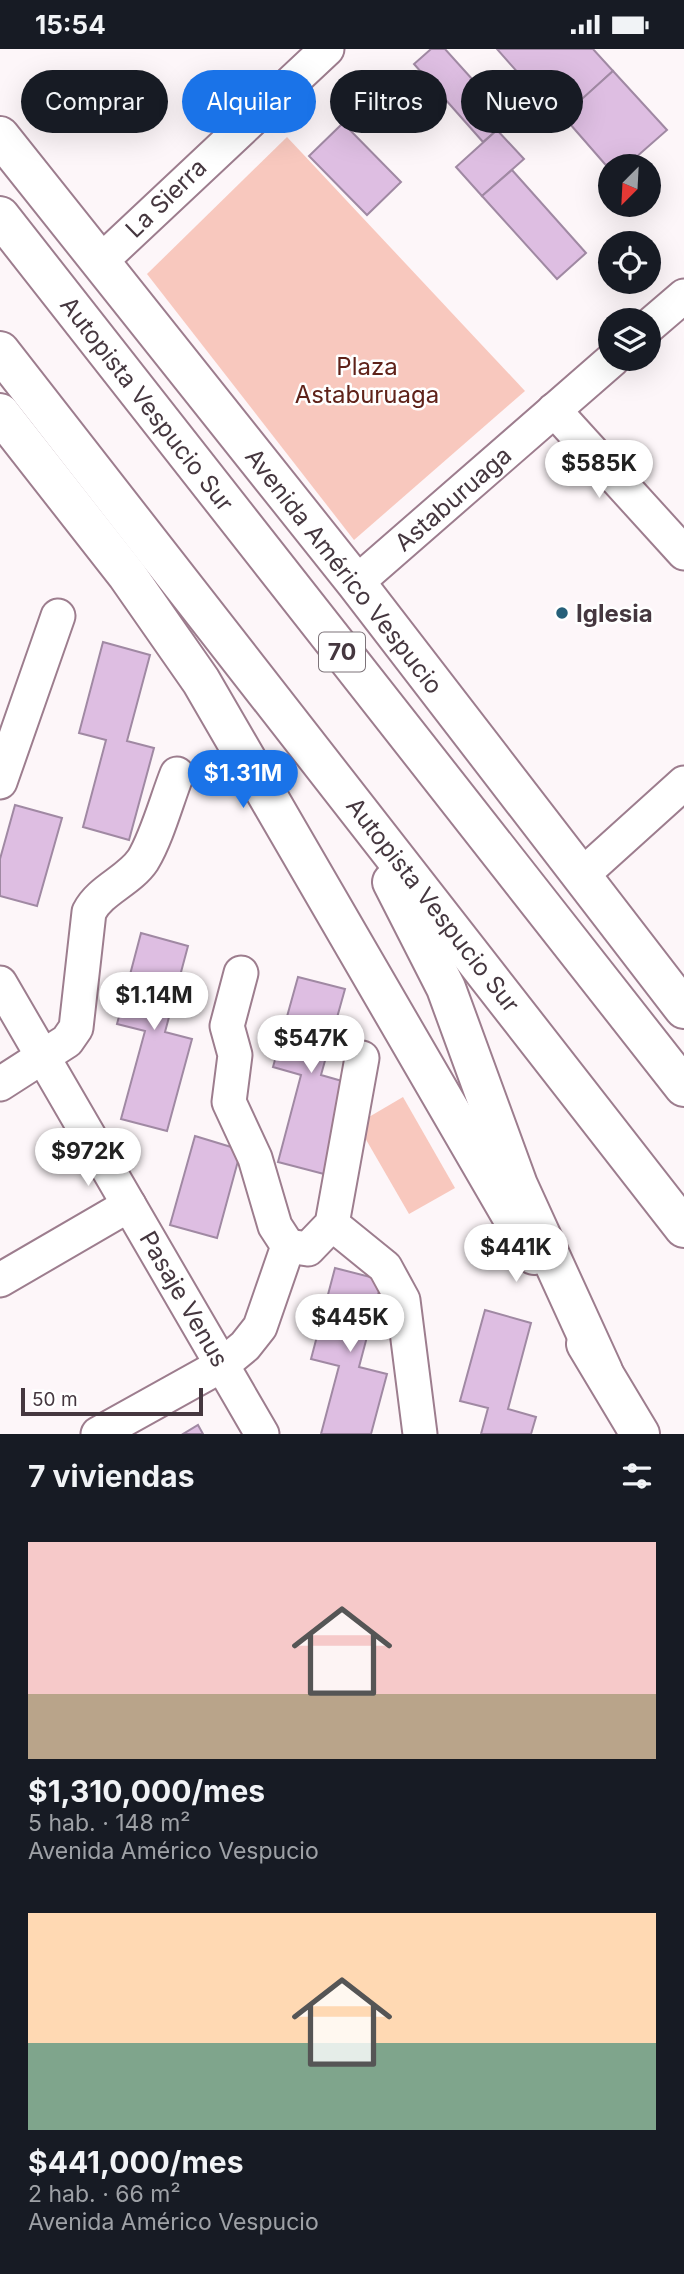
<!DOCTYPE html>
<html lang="es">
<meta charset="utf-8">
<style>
body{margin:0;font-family:Inter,sans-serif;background:#20242c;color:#f1f3f6;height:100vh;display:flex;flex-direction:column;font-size:26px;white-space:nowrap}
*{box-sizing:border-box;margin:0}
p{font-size:23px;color:#9ea1a6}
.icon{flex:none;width:38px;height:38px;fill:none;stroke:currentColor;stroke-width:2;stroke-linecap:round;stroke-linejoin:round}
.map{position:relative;height:1385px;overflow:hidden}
.drawer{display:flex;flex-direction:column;background:#171b24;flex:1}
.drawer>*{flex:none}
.banner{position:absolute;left:21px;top:21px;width:642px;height:63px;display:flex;gap:14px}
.needle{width:46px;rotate:204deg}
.buttons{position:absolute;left:598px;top:105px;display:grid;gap:14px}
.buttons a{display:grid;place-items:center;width:63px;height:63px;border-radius:50%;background:#171b24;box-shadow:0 7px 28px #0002;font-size:35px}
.scale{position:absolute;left:21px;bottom:18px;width:182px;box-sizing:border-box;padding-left:7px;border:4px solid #45373f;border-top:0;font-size:19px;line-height:24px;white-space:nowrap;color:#45373f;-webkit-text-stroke:5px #fff;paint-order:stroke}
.price{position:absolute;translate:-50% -60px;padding:0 16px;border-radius:24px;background:#fff;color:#222;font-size:23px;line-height:46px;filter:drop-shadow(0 2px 4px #0008)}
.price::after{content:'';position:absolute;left:50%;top:42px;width:21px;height:16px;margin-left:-10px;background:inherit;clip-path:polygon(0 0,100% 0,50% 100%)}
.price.on{background:#1a73e8;color:#fff}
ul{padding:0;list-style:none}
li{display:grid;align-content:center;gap:14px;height:371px;padding:0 28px}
li span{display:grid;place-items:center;height:217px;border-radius:0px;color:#555}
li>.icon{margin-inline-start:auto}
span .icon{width:126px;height:126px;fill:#fffc;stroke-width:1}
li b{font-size:30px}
h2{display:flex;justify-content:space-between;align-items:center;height:84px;padding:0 28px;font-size:30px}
.chip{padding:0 24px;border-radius:32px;background:#171b24;box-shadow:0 7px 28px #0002;font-size:24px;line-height:63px}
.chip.on{background:#1a73e8;color:#fff}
.status{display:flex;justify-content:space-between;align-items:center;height:49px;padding:0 35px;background:#171b24;direction:ltr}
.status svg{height:19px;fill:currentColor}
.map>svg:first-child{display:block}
.green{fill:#f8c8be}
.building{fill:#debee2;stroke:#a089a3;stroke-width:2}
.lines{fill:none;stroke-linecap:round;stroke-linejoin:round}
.minor-casing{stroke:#9d7d8e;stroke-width:37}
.major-casing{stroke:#9d7d8e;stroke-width:42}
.highway-casing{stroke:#9d7d8e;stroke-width:42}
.minor{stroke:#fff;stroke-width:33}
.major{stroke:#fff;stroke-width:38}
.highway{stroke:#fff;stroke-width:38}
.poi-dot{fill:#265f79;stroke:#fff;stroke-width:2.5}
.labels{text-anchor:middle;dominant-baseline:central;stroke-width:5;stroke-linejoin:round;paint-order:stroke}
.shield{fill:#fff;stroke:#7d7379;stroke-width:2}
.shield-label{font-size:23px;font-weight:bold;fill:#45373f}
.street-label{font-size:24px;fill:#45373f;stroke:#fff}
.park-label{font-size:24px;fill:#5f2219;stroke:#fff}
.poi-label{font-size:24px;font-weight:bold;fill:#45373f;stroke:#fff;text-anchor:start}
</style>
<div class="status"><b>15:54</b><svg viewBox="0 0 49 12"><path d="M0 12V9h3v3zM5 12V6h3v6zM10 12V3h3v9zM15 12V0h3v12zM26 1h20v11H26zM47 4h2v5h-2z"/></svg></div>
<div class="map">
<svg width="684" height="1385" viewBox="0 0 684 1385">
<rect width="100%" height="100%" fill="#fdf6f9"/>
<g class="green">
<polygon points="287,88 525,342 354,491 147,225"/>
<polygon points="403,1048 455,1139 409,1165 357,1075"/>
</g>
<g class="building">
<polygon points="431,0 445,0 509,71 483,93 414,15"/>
<polygon points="497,0 593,0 613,22 560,71"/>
<polygon points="613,22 667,81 626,117 611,117 611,122 563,67"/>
<polygon points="520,26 534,42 506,68 492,52"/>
<polygon points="343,74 401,133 367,166 309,107"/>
<polygon points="497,81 524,110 482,147 456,118"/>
<polygon points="512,121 586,204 557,230 482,147"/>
<polygon points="103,593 150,606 127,692 154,699 129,791 83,778 106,691 79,684"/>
<polygon points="15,756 62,769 37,857 0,847 0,810"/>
<polygon points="141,884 188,897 165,983 192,990 167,1082 121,1070 145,982 117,975"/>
<polygon points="298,928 345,940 321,1026 349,1034 324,1125 278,1113 301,1026 273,1018"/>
<polygon points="195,1087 241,1101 217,1189 170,1176"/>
<polygon points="335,1219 382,1231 359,1318 387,1325 371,1385 321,1385 339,1317 311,1310"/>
<polygon points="485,1261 531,1274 508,1360 536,1368 531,1385 481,1385 488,1359 460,1352"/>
<polygon points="198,1376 203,1385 183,1385"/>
</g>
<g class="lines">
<g class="minor-casing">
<g id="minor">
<polyline points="100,213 327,0"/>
<polyline points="649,277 684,247"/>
<polyline points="554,361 684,504"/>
<polyline points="356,534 613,310"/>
<polyline points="0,733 58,567"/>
<polyline points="581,827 684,734"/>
<polyline points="0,934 262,1385"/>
<path d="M0,1035L67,992L76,979L89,863C100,841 129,832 143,811C157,788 167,750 177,725"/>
<polyline points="332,1175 385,1218 403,1251 420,1385"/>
<polyline points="288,1197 308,1200 332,1175 362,1009"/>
<polyline points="0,1231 129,1156"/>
<polyline points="98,1385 222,1316 245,1297 260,1278 288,1197 275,1177 255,1109 229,1053 235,1006 227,977 241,924"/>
</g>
</g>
<g class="major-casing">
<g id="major">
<polyline points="0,87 356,534 684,960"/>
<polyline points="0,364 127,526 201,632 534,1206"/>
<polyline points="586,1295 640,1385"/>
</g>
</g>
<g class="highway-casing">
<g id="highway">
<polyline points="0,167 684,1038"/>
<polyline points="0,302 684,1179"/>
<polyline points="392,833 446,939 518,1136 603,1322"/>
</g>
</g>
<use href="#minor" class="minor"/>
<use href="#major" class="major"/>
<use href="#highway" class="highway"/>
</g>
<circle class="poi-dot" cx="562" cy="564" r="7"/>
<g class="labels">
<rect class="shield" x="319" y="583.5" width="46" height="39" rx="5"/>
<g class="shield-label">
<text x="342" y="603">70</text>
</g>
<g class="street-label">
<text transform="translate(166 149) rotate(-44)">La Sierra</text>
<text transform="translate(147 355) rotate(52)">Autopista Vespucio Sur</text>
<text transform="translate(453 450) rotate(-41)">Astaburuaga</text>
<text transform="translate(344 522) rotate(52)">Avenida Américo Vespucio</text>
<text transform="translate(433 856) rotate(52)">Autopista Vespucio Sur</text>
<text transform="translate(184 1250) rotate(60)">Pasaje Venus</text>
</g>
<g class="park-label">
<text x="367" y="317">Plaza<tspan x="367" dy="28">Astaburuaga</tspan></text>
</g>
<g class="poi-label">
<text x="576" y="564">Iglesia</text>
</g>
</g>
</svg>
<div class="buttons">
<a><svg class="needle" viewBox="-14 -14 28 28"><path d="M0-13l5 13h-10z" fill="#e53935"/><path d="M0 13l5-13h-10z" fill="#9ea1a6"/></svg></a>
<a><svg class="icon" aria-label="locate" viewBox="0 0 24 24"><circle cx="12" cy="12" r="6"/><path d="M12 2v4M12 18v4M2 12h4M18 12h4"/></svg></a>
<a><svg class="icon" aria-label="layers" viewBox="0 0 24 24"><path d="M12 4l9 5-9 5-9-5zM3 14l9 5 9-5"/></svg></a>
</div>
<div class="scale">50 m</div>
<b class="price" style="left:599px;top:451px">$585K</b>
<b class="price on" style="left:243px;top:761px">$1.31M</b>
<b class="price" style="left:154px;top:983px">$1.14M</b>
<b class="price" style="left:311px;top:1026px">$547K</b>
<b class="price" style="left:88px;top:1139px">$972K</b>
<b class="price" style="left:516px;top:1235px">$441K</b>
<b class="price" style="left:350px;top:1305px">$445K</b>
<div class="banner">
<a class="chip">Comprar</a>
<a class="chip on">Alquilar</a>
<a class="chip">Filtros</a>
<a class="chip">Nuevo</a>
</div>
</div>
<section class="drawer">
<h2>7 viviendas<svg class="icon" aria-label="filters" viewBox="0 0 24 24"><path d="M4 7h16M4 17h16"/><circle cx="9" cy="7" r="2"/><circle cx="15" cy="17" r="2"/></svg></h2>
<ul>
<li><span style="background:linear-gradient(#f6c9c9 70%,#b9a48a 0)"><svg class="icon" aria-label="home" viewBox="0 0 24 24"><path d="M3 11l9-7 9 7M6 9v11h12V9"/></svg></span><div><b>$1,310,000/mes</b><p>5 hab. · 148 m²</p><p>Avenida Américo Vespucio</p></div></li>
<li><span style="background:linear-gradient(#ffd9b3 60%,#7fa58c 0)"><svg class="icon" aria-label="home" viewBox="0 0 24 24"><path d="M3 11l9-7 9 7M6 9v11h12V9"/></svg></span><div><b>$441,000/mes</b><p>2 hab. · 66 m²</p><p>Avenida Américo Vespucio</p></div></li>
</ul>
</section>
